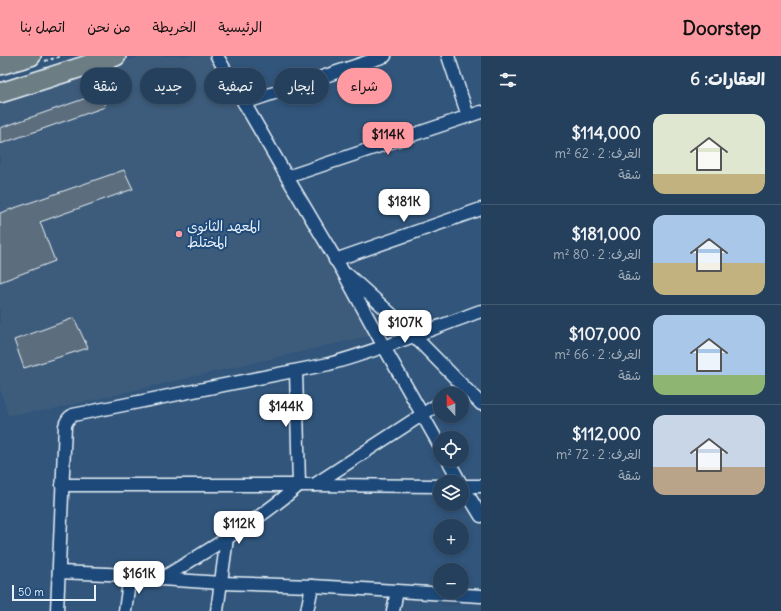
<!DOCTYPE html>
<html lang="ar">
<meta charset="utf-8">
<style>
body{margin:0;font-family:Delius,"Playpen Sans Arabic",sans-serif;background:#2d4762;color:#f1f3f6;direction:rtl;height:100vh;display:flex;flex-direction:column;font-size:15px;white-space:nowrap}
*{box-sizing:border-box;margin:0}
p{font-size:13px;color:#a3afbb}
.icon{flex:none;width:22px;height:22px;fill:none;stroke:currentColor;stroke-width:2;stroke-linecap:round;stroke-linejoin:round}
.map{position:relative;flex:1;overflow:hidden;direction:ltr}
.side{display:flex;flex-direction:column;background:#25405c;width:300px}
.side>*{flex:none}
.hud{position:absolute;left:12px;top:12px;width:380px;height:36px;direction:rtl;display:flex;gap:8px}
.needle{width:26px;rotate:339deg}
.buttons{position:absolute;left:433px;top:331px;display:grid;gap:8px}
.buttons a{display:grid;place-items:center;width:36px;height:36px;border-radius:50%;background:#25405c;box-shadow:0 2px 6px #0003,0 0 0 1px #425972;font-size:20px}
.scale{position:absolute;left:12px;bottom:10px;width:84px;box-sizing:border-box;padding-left:4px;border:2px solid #e8f1f8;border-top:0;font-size:11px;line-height:14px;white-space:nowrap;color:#e8f1f8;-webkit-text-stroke:3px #1f4a7a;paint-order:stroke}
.price{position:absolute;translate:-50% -34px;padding:0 9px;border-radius:8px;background:#fff;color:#222;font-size:13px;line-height:26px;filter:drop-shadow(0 1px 2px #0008)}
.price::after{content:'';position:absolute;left:50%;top:24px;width:12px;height:9px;margin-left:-6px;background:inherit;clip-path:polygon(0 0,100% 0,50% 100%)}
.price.on{background:#ff9aa2;color:#111}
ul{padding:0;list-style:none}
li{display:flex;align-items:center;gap:12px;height:100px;padding:0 16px}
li+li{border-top:1px solid #425972}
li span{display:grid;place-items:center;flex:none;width:112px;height:80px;border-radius:12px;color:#555}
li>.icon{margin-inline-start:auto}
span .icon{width:48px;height:48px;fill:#fffc;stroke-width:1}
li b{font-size:17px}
h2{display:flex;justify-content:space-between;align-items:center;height:48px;padding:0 16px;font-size:17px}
.tag{padding:0 14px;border-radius:18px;background:#25405c;box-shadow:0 2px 6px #0003,0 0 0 1px #425972;font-size:14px;line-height:36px}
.tag.on{background:#ff9aa2;color:#111}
header{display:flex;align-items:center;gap:24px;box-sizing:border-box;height:56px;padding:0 20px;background:#ff9aa2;color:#111}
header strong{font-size:19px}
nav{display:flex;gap:22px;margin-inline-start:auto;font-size:14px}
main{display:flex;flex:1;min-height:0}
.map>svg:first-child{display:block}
.built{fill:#3e5c7c;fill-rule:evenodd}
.building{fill:#5c6e7d;stroke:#e8f1f8}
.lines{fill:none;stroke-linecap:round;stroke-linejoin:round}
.minor-casing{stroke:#e8f1f8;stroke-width:15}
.primary-casing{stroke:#e8f1f8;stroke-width:22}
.path{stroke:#e8f1f8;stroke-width:2;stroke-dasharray:3 3;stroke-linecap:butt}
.minor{stroke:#1f4a7a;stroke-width:12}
.primary{stroke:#6c7e84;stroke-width:19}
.poi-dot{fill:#ff9aa2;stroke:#1f4a7a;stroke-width:1.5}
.labels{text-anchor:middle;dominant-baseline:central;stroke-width:4;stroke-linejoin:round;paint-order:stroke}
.poi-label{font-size:14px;fill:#e8f1f8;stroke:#1f4a7a;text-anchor:start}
</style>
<header>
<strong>Doorstep</strong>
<nav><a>الرئيسية</a><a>الخريطة</a><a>من نحن</a><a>اتصل بنا</a></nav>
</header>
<main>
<section class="side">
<h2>العقارات: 6<svg class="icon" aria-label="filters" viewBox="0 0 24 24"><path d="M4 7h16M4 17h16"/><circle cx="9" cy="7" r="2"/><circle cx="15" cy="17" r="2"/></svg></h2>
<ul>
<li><span style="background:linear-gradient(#dfe7d0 75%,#c2b280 0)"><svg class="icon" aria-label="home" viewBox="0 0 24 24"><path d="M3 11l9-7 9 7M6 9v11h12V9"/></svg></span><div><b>$114,000</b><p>الغرف: 2 · 62 m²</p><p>شقة</p></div></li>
<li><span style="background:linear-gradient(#a9c7e8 60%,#c2b280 0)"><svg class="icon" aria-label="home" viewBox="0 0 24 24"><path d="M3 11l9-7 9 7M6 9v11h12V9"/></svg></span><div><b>$181,000</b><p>الغرف: 2 · 80 m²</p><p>شقة</p></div></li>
<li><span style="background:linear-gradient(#a9c7e8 75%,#8fb573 0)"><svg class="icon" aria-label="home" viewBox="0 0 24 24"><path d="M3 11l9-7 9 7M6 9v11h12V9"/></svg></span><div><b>$107,000</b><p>الغرف: 2 · 66 m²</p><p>شقة</p></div></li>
<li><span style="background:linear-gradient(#c9d6e8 65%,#b9a48a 0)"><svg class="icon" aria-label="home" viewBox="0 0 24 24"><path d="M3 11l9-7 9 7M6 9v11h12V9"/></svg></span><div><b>$112,000</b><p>الغرف: 2 · 72 m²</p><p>شقة</p></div></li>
</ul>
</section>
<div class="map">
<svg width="481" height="555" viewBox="0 0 481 555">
<rect width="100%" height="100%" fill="#31557b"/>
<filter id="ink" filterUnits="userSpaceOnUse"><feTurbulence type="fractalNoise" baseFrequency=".025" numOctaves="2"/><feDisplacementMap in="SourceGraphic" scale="8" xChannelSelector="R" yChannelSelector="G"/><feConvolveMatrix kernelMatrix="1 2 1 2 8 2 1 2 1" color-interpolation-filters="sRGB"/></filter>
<g filter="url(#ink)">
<path class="built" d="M141,0H216L369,280L50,354L8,359L0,333V226L55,204L44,176L0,193V180L133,133L124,114L0,157V88L105,50L101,37L0,72V49ZM74,262L88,292L24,312L14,284Z"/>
<g class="building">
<polygon points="101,37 105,51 0,88 0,72"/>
<polygon points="124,114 133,133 40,166 55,205 0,226 0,157"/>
<polygon points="74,262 88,292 24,312 14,284"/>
</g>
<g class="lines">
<g class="minor-casing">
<g id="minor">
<polyline points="217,0 287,121 342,214 384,291 440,390"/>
<polyline points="448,0 468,60"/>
<polyline points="244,47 385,0"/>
<polyline points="287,121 481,56"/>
<polyline points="335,204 481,153"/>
<polyline points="348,219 400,266 481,348"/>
<polyline points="448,404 460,426"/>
<polyline points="62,429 314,429 440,430"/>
<polyline points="314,429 440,347"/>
<polyline points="462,429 481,460"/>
<polyline points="462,430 481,430"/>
<polyline points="59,516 130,519 161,523 221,527 312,530 481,540"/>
<path d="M161,523C208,494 257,466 299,429L296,315"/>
<path d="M57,555L65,370C66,365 68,362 73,359L329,308C381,294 431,273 481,255"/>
<polyline points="125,555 130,519"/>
<polyline points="217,555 227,482"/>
<polyline points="307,555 312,530"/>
<polyline points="393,555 397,535"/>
</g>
</g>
<g class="primary-casing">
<g id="primary">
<polyline points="0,9 31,0"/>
<polyline points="0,37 13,33 116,0"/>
</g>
</g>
<polyline class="path" points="45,5 62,0"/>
<use href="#minor" class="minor"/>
<use href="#primary" class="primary"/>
</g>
</g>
<circle class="poi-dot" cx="179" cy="178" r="4"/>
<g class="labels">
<g class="poi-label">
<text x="187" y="170">المعهد الثانوي<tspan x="187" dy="16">المختلط</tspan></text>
</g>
</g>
</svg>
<div class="buttons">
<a><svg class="needle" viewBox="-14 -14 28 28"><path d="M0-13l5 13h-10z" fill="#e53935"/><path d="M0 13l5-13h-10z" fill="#a3afbb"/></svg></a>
<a><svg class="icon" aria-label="locate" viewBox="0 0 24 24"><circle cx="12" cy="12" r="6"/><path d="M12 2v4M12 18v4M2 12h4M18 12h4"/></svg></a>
<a><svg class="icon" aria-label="layers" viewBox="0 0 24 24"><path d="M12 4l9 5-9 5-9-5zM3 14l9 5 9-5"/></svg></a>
<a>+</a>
<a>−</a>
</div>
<div class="scale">50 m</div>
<b class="price on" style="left:388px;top:100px">$114K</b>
<b class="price" style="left:404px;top:167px">$181K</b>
<b class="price" style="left:405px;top:288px">$107K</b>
<b class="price" style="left:286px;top:372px">$144K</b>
<b class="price" style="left:239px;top:489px">$112K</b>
<b class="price" style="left:139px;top:539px">$161K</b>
<div class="hud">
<a class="tag on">شراء</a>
<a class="tag">إيجار</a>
<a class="tag">تصفية</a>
<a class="tag">جديد</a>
<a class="tag">شقة</a>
</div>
</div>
</main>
